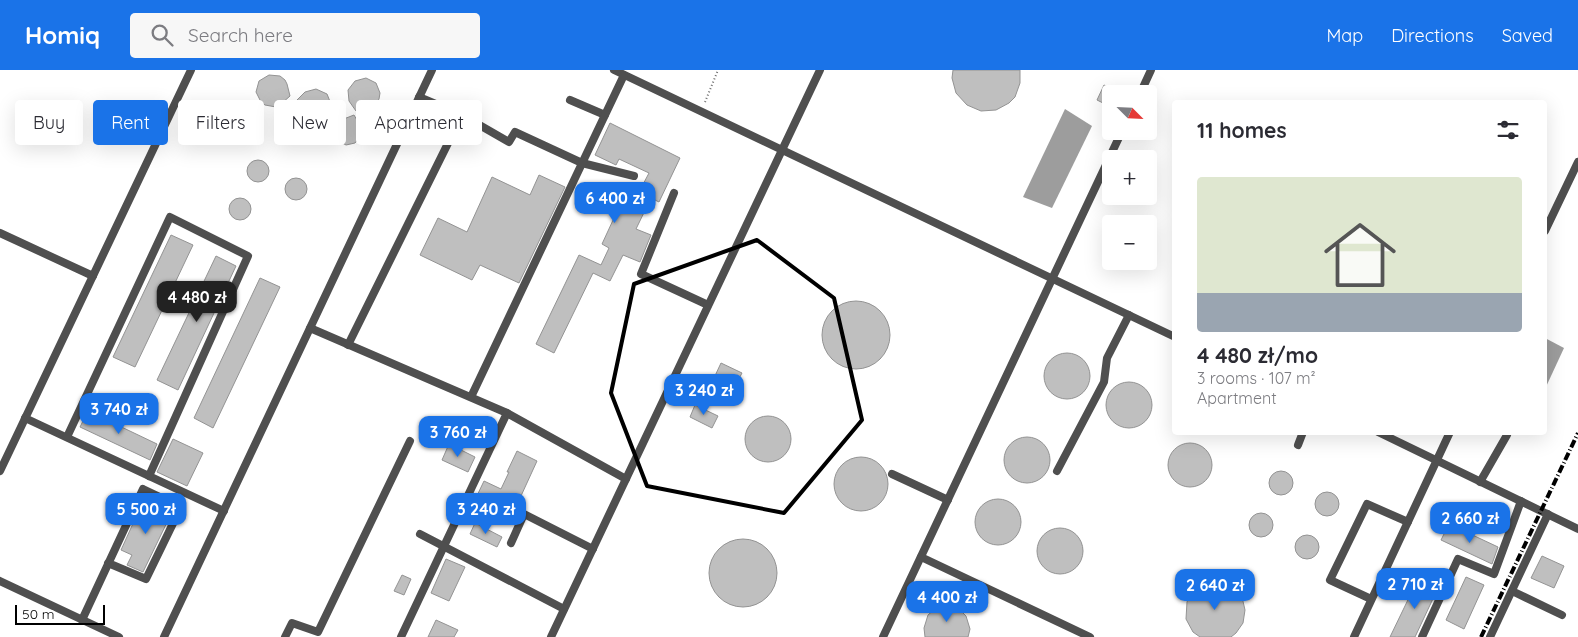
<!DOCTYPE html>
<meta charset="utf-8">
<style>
body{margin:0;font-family:Quicksand,sans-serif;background:#f7f7f7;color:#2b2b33;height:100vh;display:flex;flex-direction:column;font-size:19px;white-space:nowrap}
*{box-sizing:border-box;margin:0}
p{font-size:16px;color:#7c7c81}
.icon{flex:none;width:28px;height:28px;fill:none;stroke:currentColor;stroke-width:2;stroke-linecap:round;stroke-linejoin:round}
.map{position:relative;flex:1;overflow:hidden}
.drawer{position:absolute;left:1172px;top:30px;width:375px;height:335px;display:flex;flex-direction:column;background:#fff;border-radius:5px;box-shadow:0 5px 20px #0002}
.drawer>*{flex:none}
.top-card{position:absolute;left:15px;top:30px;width:475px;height:45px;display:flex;gap:10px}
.needle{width:32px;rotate:114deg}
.tools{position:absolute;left:1102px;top:15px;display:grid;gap:10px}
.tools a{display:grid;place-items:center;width:55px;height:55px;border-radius:5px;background:#fff;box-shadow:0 5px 20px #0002;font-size:25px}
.scale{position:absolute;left:15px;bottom:12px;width:90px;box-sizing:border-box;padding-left:5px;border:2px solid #000;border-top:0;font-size:14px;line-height:18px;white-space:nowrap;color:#000;-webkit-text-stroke:4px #fff;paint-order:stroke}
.price{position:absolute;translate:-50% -42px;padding:0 11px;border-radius:10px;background:#1a73e8;color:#fff;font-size:16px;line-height:32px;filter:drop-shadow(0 1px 2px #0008)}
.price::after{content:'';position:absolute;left:50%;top:30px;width:15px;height:11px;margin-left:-8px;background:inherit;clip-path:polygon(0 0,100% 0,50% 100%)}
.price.selected{background:#222;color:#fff}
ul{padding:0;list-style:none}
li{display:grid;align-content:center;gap:10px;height:265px;padding:0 25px}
li span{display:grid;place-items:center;height:155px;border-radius:5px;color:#555}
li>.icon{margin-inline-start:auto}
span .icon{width:90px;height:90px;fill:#fffc;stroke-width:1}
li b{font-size:21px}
h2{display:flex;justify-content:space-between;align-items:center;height:60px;padding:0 25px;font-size:21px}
.tag{padding:0 18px;border-radius:5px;background:#fff;box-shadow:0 5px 20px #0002;font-size:18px;line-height:45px}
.tag.selected{background:#1a73e8;color:#fff}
header{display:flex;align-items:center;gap:30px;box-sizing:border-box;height:70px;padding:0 25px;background:#1a73e8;color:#fff}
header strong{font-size:24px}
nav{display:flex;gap:28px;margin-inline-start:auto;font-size:18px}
.search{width:350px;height:45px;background:#f7f7f7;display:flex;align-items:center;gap:12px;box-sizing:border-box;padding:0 18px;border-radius:5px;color:#7c7c81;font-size:19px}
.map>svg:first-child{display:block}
.water{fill:#9d9d9d}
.building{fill:#bfbfbf;stroke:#939393}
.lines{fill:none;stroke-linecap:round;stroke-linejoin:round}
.path{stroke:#717171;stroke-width:2;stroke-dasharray:1 2.5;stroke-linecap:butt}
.lane{stroke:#4f4f4f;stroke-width:8}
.rail{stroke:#000;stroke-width:4;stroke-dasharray:8 2.5 1 2.5;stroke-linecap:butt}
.marked{fill:none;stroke:#000;stroke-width:4;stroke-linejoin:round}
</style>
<header>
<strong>Homiq</strong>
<div class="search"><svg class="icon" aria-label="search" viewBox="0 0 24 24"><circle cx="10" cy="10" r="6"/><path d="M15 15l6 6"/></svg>Search here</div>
<nav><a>Map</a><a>Directions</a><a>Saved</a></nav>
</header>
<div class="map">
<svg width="1578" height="567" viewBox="0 0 1578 567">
<rect width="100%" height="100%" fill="#fff"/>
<g class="water">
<polygon points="1065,39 1092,56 1052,138 1023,127"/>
<polygon points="1545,268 1564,278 1545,319"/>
</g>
<g class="building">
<polygon points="953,0 1020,0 1020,13 1015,27 1009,33 996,40 981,41 967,35 956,23 952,8"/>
<polygon points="269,5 280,6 285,10 287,14 290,26 281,34 276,37 265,35 261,32 256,22 259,11"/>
<polygon points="366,8 376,13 380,23 379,29 373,38 368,40 356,41 349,31 348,20 355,11"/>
<polygon points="1104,15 1115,20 1113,24 1111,24 1111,27 1103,44 1103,33 1097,30"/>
<polygon points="316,19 327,24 331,34 329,46 318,51 313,52 303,47 300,42 297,30 305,22"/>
<polygon points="354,45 361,57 361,66 355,73 346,75 337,70 335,66 336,52"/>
<polygon points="610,53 680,88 659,132 651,128 636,159 651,165 640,192 623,185 610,211 593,203 554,283 536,274 579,185 601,195 609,178 602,174 614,148 613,147 627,117 639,122 649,103 619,89 616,95 595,85"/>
<circle cx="258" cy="101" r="11"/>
<polygon points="539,105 565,117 519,213 480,195 472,210 420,185 438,148 467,162 492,107 530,125"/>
<circle cx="296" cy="119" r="11"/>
<circle cx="240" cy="139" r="11"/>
<polygon points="171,165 193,175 135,297 113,287"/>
<polygon points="216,186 236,196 178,320 157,310"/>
<polygon points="260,208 280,217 213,358 194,348"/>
<circle cx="856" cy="265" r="34"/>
<circle cx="1067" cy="306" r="23"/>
<polygon points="721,293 742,303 734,318 714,308"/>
<circle cx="1129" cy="335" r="23"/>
<polygon points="695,335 718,346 712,358 690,347"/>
<polygon points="88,341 157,374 150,390 80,357"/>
<circle cx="768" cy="369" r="23"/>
<circle cx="1027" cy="390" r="23"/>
<polygon points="173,369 203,383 187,416 157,402"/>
<circle cx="1190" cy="395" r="22"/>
<polygon points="449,374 475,387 468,402 442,390"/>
<polygon points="517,381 537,391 510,450 474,432 484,411 501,419 509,402 507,402"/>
<circle cx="861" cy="414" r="27"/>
<circle cx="1281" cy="413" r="12"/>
<circle cx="1327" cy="434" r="12"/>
<circle cx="998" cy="452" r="23"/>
<polygon points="157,432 173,440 143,502 127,495 132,485 121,480 141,436 153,441"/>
<circle cx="1261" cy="455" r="12"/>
<polygon points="475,453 502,467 497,477 470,464"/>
<polygon points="1449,454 1498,477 1492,494 1441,470"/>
<circle cx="1060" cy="481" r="23"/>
<circle cx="1307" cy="477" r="12"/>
<circle cx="743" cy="503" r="34"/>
<polygon points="1542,486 1564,496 1554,518 1531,508"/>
<polygon points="446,489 465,497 449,531 431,523"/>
<polygon points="402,505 411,509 404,525 394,521"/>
<polygon points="1466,507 1484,515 1464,559 1446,550"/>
<polygon points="1418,509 1438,518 1415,567 1390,567"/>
<polygon points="1220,512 1232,516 1242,527 1245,540 1243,553 1236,563 1231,567 1200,567 1193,562 1186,549 1187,532 1190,525 1197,518 1205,513"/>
<polygon points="947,535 959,539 966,546 970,559 968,567 925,567 924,558 928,545 936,538"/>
<polygon points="436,550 458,560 454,567 428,567"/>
</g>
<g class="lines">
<polyline class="path" points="705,32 718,0"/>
<g class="lane">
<polyline points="614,0 1175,267"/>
<polyline points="1140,24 1151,0"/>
<polyline points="570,30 605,45"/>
<polyline points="462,45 509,72 515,62 582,93 634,106"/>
<polyline points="674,123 641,204 708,235"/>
<polyline points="1545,161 1578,92"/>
<polyline points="0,163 93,206"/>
<polyline points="310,258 507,343 401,567"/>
<polyline points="348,275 462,45 419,27"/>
<polyline points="668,321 692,330"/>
<polyline points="471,327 624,5"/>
<polyline points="507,343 626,409"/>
<polyline points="25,348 224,441"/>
<polyline points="1378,362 1578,459"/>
<polyline points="67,367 170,147 248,186 149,406"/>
<polyline points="1298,375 1303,362"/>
<polyline points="0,401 191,0"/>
<polyline points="1057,401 1104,312 1107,288 1129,245"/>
<polyline points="892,404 948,430"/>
<polyline points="1480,412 1507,365"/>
<polyline points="420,464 564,539"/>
<polyline points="511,473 524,444 593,479"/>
<polyline points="921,487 1090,567"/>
<polyline points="0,511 119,567"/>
<polyline points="1512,521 1562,545"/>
<polyline points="1371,529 1330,510 1367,434 1408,452"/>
<polyline points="82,550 143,419 181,437 146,509 108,493"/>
<polyline points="164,567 432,0"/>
<polyline points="285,567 292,553 318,562 410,371"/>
<polyline points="551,567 820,0"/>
<polyline points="883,567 1122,61"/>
<polyline points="1354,567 1450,362"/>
<polyline points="1422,567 1458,489 1494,504 1521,431"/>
<polyline points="1490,567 1548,444"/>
</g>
<polyline class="rail" points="1481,567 1578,363"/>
</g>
<path class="marked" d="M757,170L834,228L862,350L784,443L647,416L611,323L634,214Z"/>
</svg>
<div class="tools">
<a><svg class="needle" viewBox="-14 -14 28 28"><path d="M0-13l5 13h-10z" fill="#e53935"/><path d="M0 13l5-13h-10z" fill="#7c7c81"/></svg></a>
<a>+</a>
<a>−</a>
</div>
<div class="scale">50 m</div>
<b class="price" style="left:615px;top:154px">6 400 zł</b>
<b class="price selected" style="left:197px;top:253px">4 480 zł</b>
<b class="price" style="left:704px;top:346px">3 240 zł</b>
<b class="price" style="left:119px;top:365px">3 740 zł</b>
<b class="price" style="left:458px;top:388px">3 760 zł</b>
<b class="price" style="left:146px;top:465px">5 500 zł</b>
<b class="price" style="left:486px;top:465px">3 240 zł</b>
<b class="price" style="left:1470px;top:474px">2 660 zł</b>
<b class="price" style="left:1415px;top:540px">2 710 zł</b>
<b class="price" style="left:1215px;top:541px">2 640 zł</b>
<b class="price" style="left:947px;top:553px">4 400 zł</b>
<div class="top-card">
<a class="tag">Buy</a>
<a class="tag selected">Rent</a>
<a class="tag">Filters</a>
<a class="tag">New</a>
<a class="tag">Apartment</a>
</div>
<section class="drawer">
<h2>11 homes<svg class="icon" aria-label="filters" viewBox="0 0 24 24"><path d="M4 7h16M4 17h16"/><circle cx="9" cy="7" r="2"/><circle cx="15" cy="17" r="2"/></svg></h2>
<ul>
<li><span style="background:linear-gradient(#dfe7d0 75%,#9aa5b1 0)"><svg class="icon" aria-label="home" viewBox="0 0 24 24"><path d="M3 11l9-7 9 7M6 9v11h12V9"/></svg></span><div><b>4 480 zł/mo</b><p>3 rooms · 107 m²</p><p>Apartment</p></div></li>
</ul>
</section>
</div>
